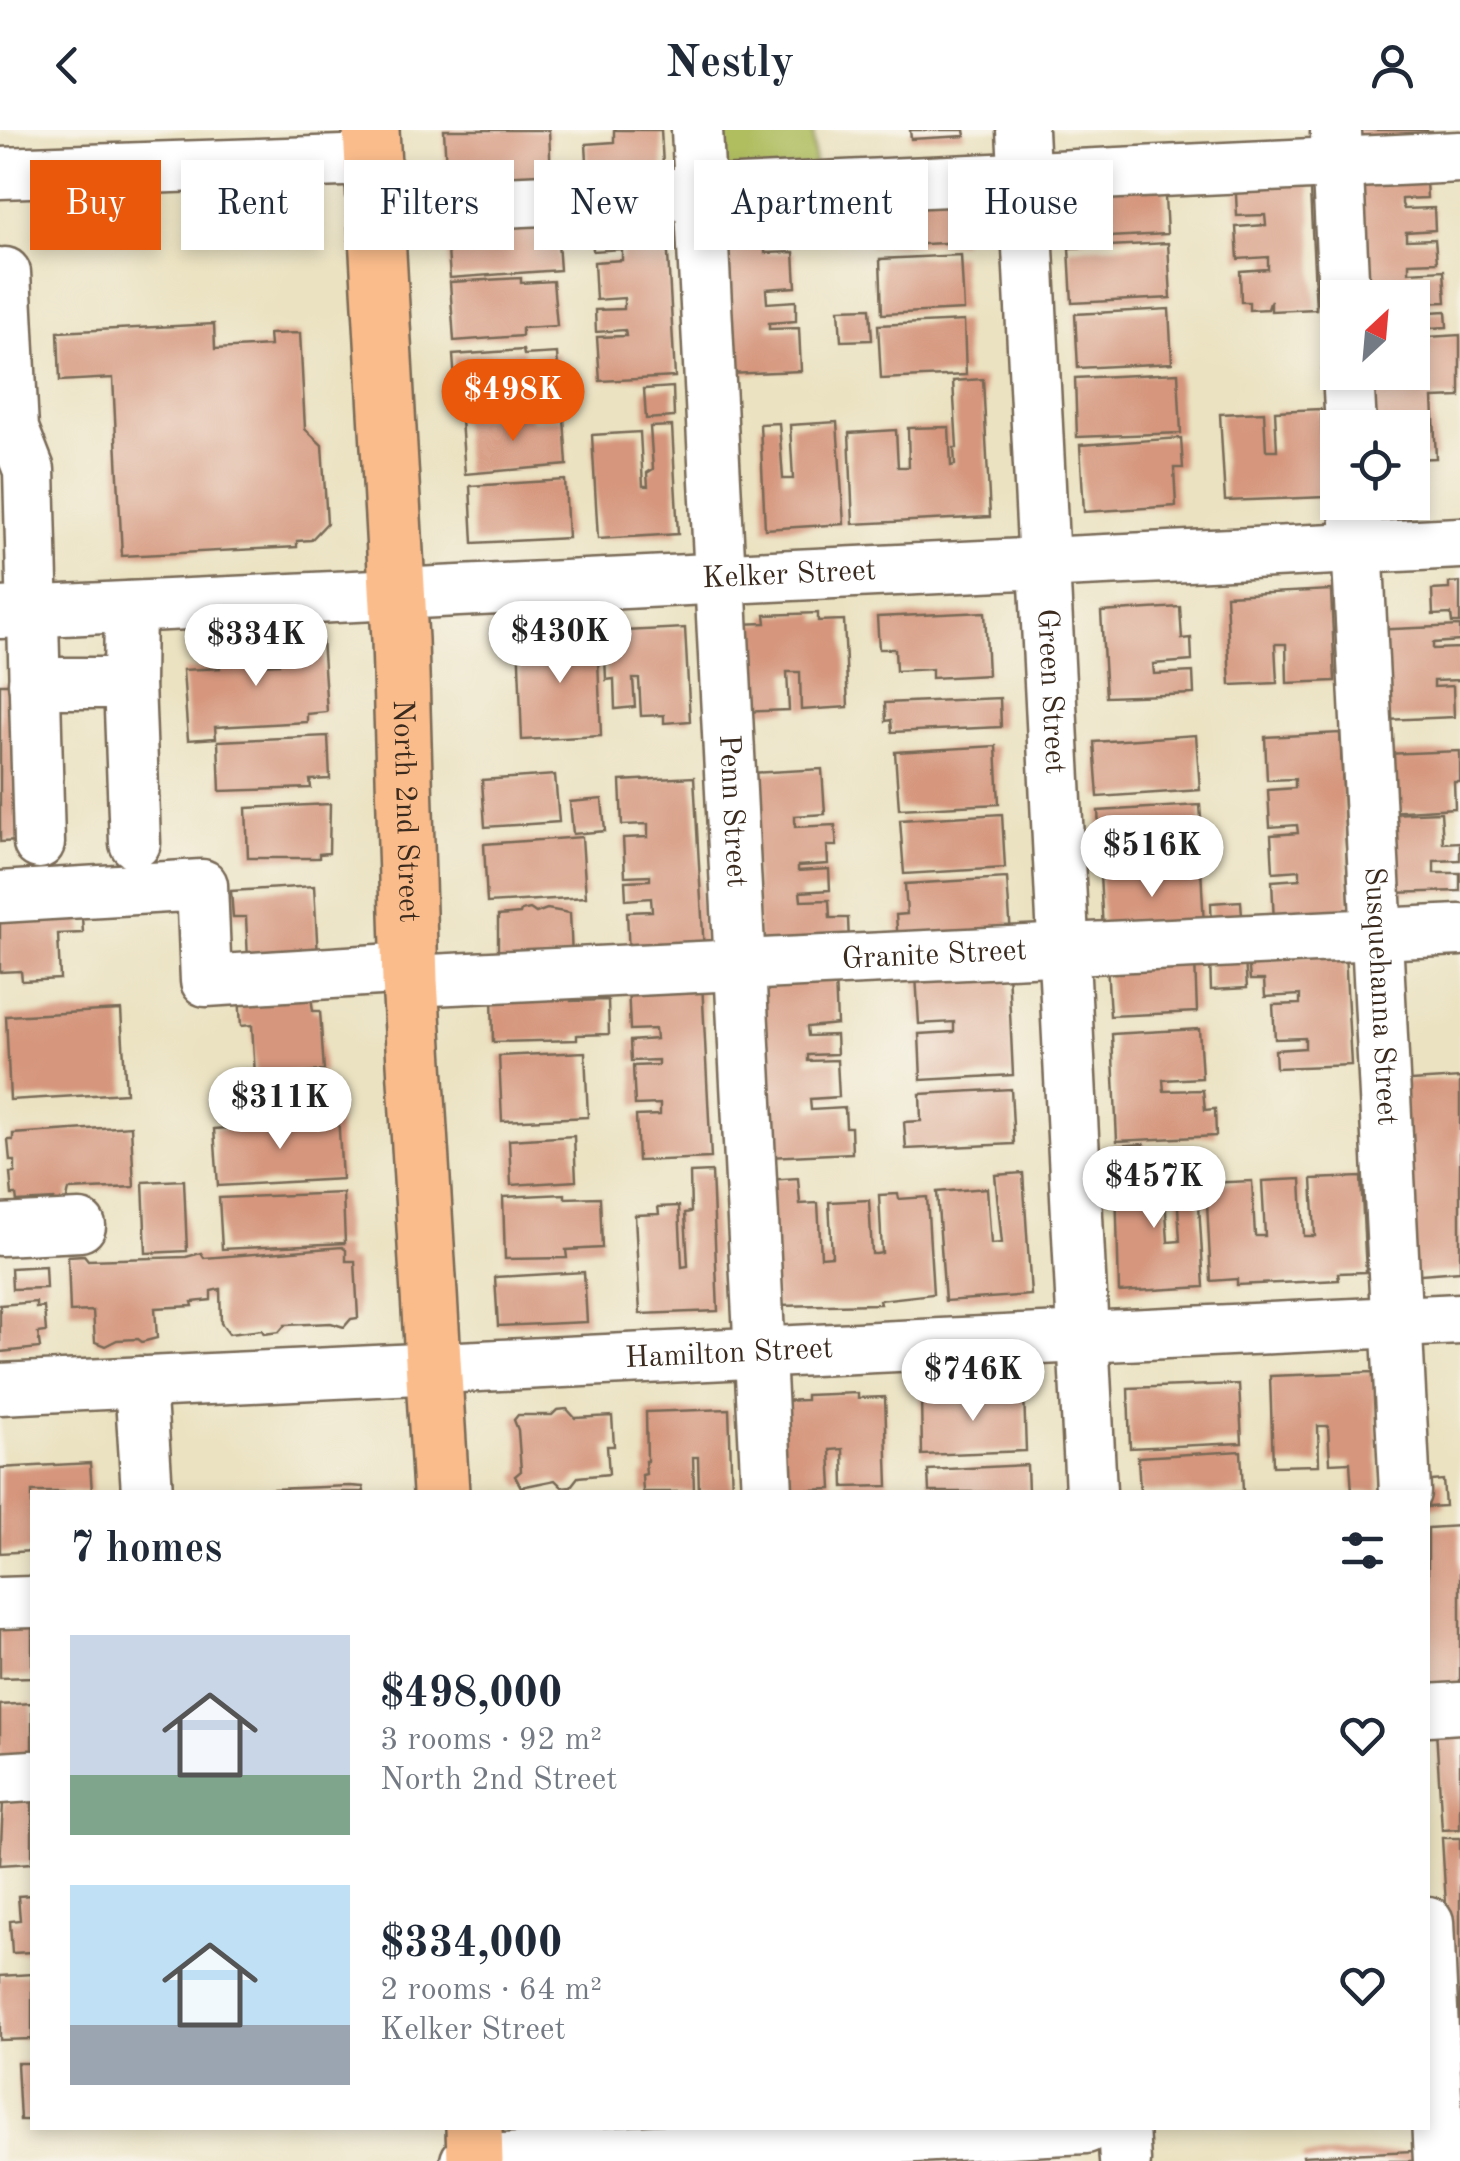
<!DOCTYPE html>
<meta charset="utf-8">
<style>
body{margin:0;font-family:"Old Standard TT",serif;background:#f6f6f7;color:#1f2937;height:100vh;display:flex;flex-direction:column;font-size:38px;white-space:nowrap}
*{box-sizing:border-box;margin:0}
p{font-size:32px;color:#747a83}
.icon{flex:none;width:55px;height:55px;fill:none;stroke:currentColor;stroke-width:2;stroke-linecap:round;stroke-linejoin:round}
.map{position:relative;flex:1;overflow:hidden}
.drawer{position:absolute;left:30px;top:1360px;width:1400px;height:640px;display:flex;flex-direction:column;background:#fff;border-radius:0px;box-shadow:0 5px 15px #0003}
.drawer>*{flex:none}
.hud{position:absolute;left:30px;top:30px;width:1400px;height:90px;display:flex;gap:20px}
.needle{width:65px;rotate:26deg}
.fabs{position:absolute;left:1320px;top:150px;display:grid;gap:20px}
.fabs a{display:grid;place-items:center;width:110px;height:110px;border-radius:0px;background:#fff;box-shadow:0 5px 15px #0003;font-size:50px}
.price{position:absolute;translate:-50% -85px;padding:0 22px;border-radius:35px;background:#fff;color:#222;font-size:32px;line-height:65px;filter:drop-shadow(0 2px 5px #0008)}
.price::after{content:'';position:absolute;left:50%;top:60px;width:30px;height:22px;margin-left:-15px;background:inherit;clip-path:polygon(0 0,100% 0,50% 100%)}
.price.current{background:#ea580c;color:#fff}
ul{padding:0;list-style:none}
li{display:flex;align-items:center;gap:30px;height:250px;padding:0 40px}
li span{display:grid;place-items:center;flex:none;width:280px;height:200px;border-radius:0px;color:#555}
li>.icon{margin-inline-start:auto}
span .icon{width:120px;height:120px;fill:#fffc;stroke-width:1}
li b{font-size:42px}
h2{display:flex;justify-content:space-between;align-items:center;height:120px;padding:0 40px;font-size:42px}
.tag{padding:0 35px;border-radius:0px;background:#fff;box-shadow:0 5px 15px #0003;font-size:35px;line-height:90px}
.tag.current{background:#ea580c;color:#fff}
header{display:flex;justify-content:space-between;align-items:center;height:130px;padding:0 40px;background:#fff;font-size:45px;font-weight:800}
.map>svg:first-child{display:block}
.green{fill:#b0be61;stroke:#767440;stroke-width:2.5}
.building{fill:#d5967d}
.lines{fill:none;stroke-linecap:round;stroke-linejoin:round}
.minor-casing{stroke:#796a57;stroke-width:55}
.major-casing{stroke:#796a57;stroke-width:60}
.minor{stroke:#fff;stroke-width:50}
.major{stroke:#fabc8b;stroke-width:55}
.labels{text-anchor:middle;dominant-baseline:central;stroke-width:8;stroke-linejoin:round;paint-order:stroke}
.street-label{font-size:30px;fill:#3b2a1e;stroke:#f7f3e8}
</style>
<header><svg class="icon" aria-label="back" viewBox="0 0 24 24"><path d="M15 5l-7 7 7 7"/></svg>Nestly<svg class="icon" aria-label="person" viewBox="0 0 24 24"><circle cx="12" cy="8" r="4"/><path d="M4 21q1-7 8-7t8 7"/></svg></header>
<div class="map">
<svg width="1460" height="2031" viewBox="0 0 1460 2031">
<rect width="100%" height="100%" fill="#f7f3e8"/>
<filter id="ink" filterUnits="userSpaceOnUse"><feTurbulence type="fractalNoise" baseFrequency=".01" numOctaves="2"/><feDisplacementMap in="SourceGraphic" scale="20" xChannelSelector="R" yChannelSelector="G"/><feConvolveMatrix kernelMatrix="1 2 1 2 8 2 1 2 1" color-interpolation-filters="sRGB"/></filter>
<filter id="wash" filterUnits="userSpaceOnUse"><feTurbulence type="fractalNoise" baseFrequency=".0048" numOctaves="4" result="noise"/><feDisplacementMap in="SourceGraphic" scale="40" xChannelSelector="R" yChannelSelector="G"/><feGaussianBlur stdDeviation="2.25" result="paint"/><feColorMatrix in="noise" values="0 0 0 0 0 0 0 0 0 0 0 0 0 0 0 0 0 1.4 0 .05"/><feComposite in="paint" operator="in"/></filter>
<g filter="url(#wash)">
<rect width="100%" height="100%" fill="#ebe2c1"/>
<polygon class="green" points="719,0 813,0 815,41 721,44"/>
<g id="blocks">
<g class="building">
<polygon points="444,0 549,0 551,50 447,58"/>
<polygon points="614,0 661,0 664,53 583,57 582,33 587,32 586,14 614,12"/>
<polygon points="910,0 964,0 965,6 911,9"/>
<polygon points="1345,0 1427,0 1427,14 1346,19"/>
<polygon points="1425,35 1427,68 1402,69 1402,74 1404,79 1434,78 1435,100 1406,102 1406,110 1435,109 1437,132 1409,133 1409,142 1444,140 1446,172 1412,173 1412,168 1361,168 1354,39"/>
<polygon points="1309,40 1316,179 1271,181 1271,170 1268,179 1249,180 1249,172 1241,172 1240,141 1268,139 1268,127 1238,129 1236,97 1266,95 1265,85 1237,86 1235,43"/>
<polygon points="1164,48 1167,104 1069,109 1066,53"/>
<polygon points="959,57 962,112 869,117 866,63"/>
<polygon points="665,72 675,247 600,251 597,207 626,206 625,200 596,202 595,180 624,179 624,168 596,170 594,132 622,130 622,119 593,121 591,76"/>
<polygon points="573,83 575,111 558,112 560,140 450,148 446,92"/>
<polygon points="1168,113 1171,168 1072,173 1069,118"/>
<polygon points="765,116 765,123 794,122 796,157 766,159 767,173 796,171 796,191 769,193 769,199 799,198 801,241 728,244 722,118"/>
<polygon points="961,125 964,180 882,184 880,129"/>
<polygon points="521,148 521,153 553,151 557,196 522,198 522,206 454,211 450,152"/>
<polygon points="870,178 872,210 841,211 839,179"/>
<polygon points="1169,179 1172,233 1078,238 1075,184"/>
<polygon points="1446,181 1447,197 1412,199 1412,183"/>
<polygon points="964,191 966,245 881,249 878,195"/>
<polygon points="214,194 215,219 270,216 269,204 300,203 305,299 322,315 327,393 311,410 297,411 297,417 122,426 113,248 60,251 58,202"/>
<polygon points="1460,205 1460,267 1433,268 1436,328 1412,329 1412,298 1371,298 1368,242 1412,242 1412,208"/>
<polygon points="523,220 524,225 557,223 560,270 457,280 453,225"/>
<polygon points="1178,243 1181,303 1077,307 1075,248"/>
<polygon points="983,249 990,387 853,394 849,303 896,300 898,337 909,337 908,298 949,297 951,336 955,335 954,318 957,318 953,251"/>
<polygon points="673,257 674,287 646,289 644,259"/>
<polygon points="1321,279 1325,367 1225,371 1220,284 1264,282 1266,320 1277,320 1275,281"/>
<polygon points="531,285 531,290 564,288 567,335 465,344 461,290"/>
<polygon points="837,292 844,394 765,399 760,294 779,293 783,349 793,349 790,295"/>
<polygon points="672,296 678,404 598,409 592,305 640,302 643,356 648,356 647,343 653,339 650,297"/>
<polygon points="1181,308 1183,338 1174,338 1176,376 1084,382 1080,315"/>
<polygon points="565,350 568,408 473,413 470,356"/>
<polygon points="1460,452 1460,493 1452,493 1451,484 1433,485 1432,460 1449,459 1449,453"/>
<polygon points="1331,460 1335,551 1287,553 1286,514 1275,514 1277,553 1230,555 1226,465"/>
<polygon points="1180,477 1182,509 1191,508 1192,531 1153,534 1154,544 1193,542 1194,564 1106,567 1101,482"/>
<polygon points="985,482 988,545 932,548 932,539 896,541 895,519 879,519 877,487"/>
<polygon points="818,483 818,491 844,490 848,577 801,580 800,542 787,542 789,580 742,582 738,494 766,493 765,485"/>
<polygon points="1460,496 1460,511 1433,513 1433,519 1460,518 1460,550 1434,551 1434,557 1453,556 1454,587 1385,590 1371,500"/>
<polygon points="685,498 690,591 664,593 664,585 641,586 639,549 633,549 635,577 615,579 614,549 606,550 604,502"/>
<polygon points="597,503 601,606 522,610 518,507"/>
<polygon points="322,509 327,582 307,584 307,592 215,597 216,608 188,610 183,540 220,538 218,518 259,515 260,535 279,534 278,512"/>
<polygon points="0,554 11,554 20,711 0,712"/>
<polygon points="1000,568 1001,597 892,602 891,590 886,591 885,573"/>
<polygon points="1340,603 1350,788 1274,792 1272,751 1300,749 1300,740 1273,742 1271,705 1298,703 1297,695 1270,697 1268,660 1295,658 1295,649 1267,650 1265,607"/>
<polygon points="1196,605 1200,660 1098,667 1094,612"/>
<polygon points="328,606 330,649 310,650 311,658 220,661 218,611"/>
<polygon points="996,616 999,674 899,679 895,622"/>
<polygon points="1460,621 1460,652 1454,652 1455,678 1387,682 1384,624"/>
<polygon points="822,639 825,684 795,686 795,697 835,695 837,716 827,716 828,734 798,736 798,741 829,739 830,760 800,762 801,771 829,770 830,788 848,788 849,814 758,819 749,643"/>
<polygon points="555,645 559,692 485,697 482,650"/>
<polygon points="694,647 704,822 629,826 627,782 652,781 651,768 626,770 625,751 650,750 650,745 625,746 623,708 648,707 648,694 622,695 620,651"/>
<polygon points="602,669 605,701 573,704 570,672"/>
<polygon points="330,674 329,723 319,724 319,728 248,728 246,678"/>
<polygon points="1200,675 1204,729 1101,735 1098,681"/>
<polygon points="1441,682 1443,713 1460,712 1460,730 1434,731 1434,743 1460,743 1460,761 1390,763 1387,684"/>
<polygon points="1002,684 1005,738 904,744 900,690"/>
<polygon points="582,707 586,767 487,773 484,714"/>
<polygon points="1201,739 1204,796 1103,801 1100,744"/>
<polygon points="1007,748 1011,806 898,813 896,785 907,784 905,754"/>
<polygon points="314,756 318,827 248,830 246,787 233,787 231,761"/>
<polygon points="81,770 83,803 58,804 60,849 22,851 21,841 0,842 0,773"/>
<polygon points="1241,771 1243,802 1212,803 1211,773"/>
<polygon points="530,779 536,783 547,779 570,783 572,827 498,839 498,786 520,784 521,781"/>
<polygon points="1345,823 1351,935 1276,938 1275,920 1305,918 1305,908 1275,909 1273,875 1300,874 1300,865 1265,867 1264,850 1250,850 1248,828"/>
<polygon points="1245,829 1247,858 1211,860 1210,831"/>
<polygon points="1195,830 1197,882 1110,886 1107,834"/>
<polygon points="1008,840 1013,945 921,950 919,904 954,902 954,892 919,894 916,845"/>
<polygon points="835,848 837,894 807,897 808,906 836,905 837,924 808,925 808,931 837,930 839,967 810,969 811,980 845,978 846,997 851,997 852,1023 768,1027 759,852"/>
<polygon points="702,852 711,1028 638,1031 636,986 660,985 660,974 635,975 633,936 658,935 658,930 631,931 630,911 656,909 655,899 630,900 628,855"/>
<polygon points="310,859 313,881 320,881 324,941 255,945 252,895 241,896 239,864"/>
<polygon points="571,863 571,871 608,870 609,904 577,905 577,910 493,912 492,864"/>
<polygon points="121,880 126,963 10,970 6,886"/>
<polygon points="1199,899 1202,948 1163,950 1164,961 1203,960 1205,980 1215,979 1216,1006 1117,1011 1112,904"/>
<polygon points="585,922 588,987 502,991 499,926"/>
<polygon points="1460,948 1460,1141 1408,1145 1395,952"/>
<polygon points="1011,959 1014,1014 906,1019 904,992 921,991 920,964"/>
<polygon points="338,985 342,1049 218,1056 214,999 275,995 274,989"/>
<polygon points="131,996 134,1057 69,1060 66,1074 54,1075 54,1070 17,1072 16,1065 12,1065 10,1043 15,1043 15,1031 10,1031 8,1010 13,1010 13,1004"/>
<polygon points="574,1006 576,1051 511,1055 509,1010"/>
<polygon points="1144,1014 1147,1067 1165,1066 1168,1112 1180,1111 1177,1059 1198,1058 1204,1157 1119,1162 1115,1016"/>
<polygon points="712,1042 718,1181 640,1184 635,1085 659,1084 658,1077 679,1076 682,1137 688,1136 685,1083 691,1082 690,1043"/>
<polygon points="1023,1043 1031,1165 945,1171 937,1062 987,1058 991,1114 1002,1113 995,1045"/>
<polygon points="1361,1047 1366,1142 1338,1143 1339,1150 1237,1155 1237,1149 1211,1151 1206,1053 1252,1051 1255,1106 1265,1106 1262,1051 1301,1049 1304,1106 1315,1106 1312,1049"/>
<polygon points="798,1048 800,1074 818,1073 821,1127 832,1126 829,1072 869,1070 872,1124 876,1124 882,1123 879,1065 898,1064 899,1069 927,1067 933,1164 879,1170 880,1174 775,1176 767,1050"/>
<polygon points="184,1050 187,1121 146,1123 143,1052"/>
<polygon points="343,1063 345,1113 222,1119 219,1068"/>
<polygon points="565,1064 565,1068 600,1067 602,1118 566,1120 567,1128 505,1129 503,1067"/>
<polygon points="342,1117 346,1120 346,1131 355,1131 358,1188 351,1189 344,1197 331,1193 285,1195 279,1202 264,1204 262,1200 229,1204 221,1193 220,1159 211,1161 211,1170 192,1172 193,1176 155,1178 157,1208 142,1212 138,1209 117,1210 105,1216 95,1212 93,1181 70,1182 68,1126 84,1125 88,1130 186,1127 201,1123 204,1128"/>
<polygon points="45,1136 46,1158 12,1159 11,1138"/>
<polygon points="584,1142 587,1192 498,1196 495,1147"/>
<polygon points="36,1172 36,1178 44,1177 46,1202 38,1203 40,1218 0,1222 0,1175"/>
<polygon points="1374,1242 1379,1362 1352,1362 1350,1332 1330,1333 1328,1296 1318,1296 1319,1335 1273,1336 1270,1246"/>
<polygon points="1239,1254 1242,1313 1130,1318 1128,1258"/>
<polygon points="858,1263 858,1268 885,1267 888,1356 844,1357 843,1319 830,1320 832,1359 783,1361 779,1271 806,1270 806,1265"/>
<polygon points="1024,1263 1026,1321 922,1325 921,1266"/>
<polygon points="567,1279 575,1288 612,1286 614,1316 607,1316 609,1344 578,1347 571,1356 562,1357 555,1350 521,1357 515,1346 521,1341 518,1300 514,1290 518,1285 552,1285 557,1280"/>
<polygon points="729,1279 732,1362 699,1362 698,1327 693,1327 694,1362 643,1362 642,1345 646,1344 645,1331 647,1331 646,1282"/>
<polygon points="1241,1321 1243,1362 1140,1362 1138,1327"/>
<polygon points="90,1333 92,1362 32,1362 32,1421 0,1423 0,1338"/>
<polygon points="1027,1335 1028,1362 929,1362 928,1340"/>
<polygon points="1443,1350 1445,1376 1428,1377 1428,1362 1418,1352"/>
<polygon points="350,1356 363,1357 364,1362 272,1362 272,1359"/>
<polygon points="1460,1396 1460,1565 1428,1567 1428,1398"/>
<polygon points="32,1493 32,1547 0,1548 0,1494"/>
<polygon points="32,1573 32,1640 0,1648 0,1575"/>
<polygon points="1460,1597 1460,1699 1442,1700 1436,1599"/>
<polygon points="32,1671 32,1733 0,1735 3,1672"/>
<polygon points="1442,1708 1460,1708 1460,1924 1455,1924"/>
<polygon points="32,1765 32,1822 12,1823 10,1791 20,1790 18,1766"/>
<polygon points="32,1844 32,1909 0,1910 0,1846"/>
<polygon points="17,1933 32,1933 32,1990 20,1990"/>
<polygon points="1413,2021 1413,2031 1304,2031 1303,2026"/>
</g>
</g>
</g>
<g filter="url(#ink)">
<use href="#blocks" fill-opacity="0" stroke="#796a57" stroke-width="2.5"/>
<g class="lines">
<g class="minor-casing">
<g id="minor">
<path id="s1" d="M697,0L767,1362"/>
<path id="s2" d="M1022,0L1091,1362"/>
<polyline points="1336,3 1344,168"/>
<polyline points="0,43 372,30"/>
<polyline points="374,78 1460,27"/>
<polyline points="0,144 5,143 13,299 29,340 39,713"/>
<polyline points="1348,242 1351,298"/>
<path id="s3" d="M1355,372L1405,1362"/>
<path id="s4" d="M0,483L1460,413"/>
<polyline points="34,553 129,553 130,477"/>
<polyline points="129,553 135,713"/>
<polyline points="0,767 202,755 206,851 410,838"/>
<path id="s5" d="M410,851L1460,800"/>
<polyline points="0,1100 80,1096"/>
<polyline points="140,1252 147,1362"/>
<path id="s6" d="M0,1259L1460,1189"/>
<polyline points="0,1473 32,1472"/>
<polyline points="1428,1580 1460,1578"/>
<polyline points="0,1648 32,1646"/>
<polyline points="1428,1792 1439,2031"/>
<polyline points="1123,1998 1125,2031"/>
<polyline points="466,2031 1086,1998"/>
</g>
</g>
<g class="major-casing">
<g id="major">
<path id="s7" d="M371,0L400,510L410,851L441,1362"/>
<polyline points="474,1998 475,2031"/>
</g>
</g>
<use href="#minor" class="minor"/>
<use href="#major" class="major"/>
</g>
</g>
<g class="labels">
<g class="street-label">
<text stroke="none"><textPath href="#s4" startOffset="790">Kelker Street</textPath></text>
<text stroke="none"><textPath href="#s2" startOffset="562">Green Street</textPath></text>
<text stroke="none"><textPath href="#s7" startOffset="682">North 2nd Street</textPath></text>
<text stroke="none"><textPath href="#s1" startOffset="682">Penn Street</textPath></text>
<text stroke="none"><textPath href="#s5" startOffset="525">Granite Street</textPath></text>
<text stroke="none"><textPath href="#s3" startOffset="495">Susquehanna Street</textPath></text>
<text stroke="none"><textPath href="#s6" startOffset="730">Hamilton Street</textPath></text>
</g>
</g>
</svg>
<div class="fabs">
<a><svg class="needle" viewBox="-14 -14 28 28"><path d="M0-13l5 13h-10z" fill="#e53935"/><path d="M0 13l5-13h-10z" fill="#747a83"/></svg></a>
<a><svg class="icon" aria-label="locate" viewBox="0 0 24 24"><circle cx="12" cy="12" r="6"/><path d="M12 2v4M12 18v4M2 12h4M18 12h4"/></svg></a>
</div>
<b class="price current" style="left:513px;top:314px">$498K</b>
<b class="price" style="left:560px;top:556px">$430K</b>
<b class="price" style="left:256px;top:559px">$334K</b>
<b class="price" style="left:1152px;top:770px">$516K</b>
<b class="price" style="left:280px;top:1022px">$311K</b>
<b class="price" style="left:1154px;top:1101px">$457K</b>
<b class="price" style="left:973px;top:1294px">$746K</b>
<div class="hud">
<a class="tag current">Buy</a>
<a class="tag">Rent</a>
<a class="tag">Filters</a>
<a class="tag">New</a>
<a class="tag">Apartment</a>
<a class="tag">House</a>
</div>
<section class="drawer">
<h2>7 homes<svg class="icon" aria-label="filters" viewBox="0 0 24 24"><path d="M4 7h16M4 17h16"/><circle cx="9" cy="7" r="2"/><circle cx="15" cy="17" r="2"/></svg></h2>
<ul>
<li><span style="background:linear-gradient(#c9d6e8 70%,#7fa58c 0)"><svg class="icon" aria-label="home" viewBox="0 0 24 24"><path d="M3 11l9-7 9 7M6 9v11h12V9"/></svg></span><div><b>$498,000</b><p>3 rooms · 92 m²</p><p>North 2nd Street</p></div><svg class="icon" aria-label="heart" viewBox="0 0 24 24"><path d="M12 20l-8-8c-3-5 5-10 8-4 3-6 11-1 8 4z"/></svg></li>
<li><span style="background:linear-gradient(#bfe0f5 70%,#9aa5b1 0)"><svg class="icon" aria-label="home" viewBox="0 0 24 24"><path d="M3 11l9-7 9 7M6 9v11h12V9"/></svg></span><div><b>$334,000</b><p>2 rooms · 64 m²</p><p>Kelker Street</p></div><svg class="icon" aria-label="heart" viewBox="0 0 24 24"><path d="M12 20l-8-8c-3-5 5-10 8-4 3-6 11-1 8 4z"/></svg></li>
</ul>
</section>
</div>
